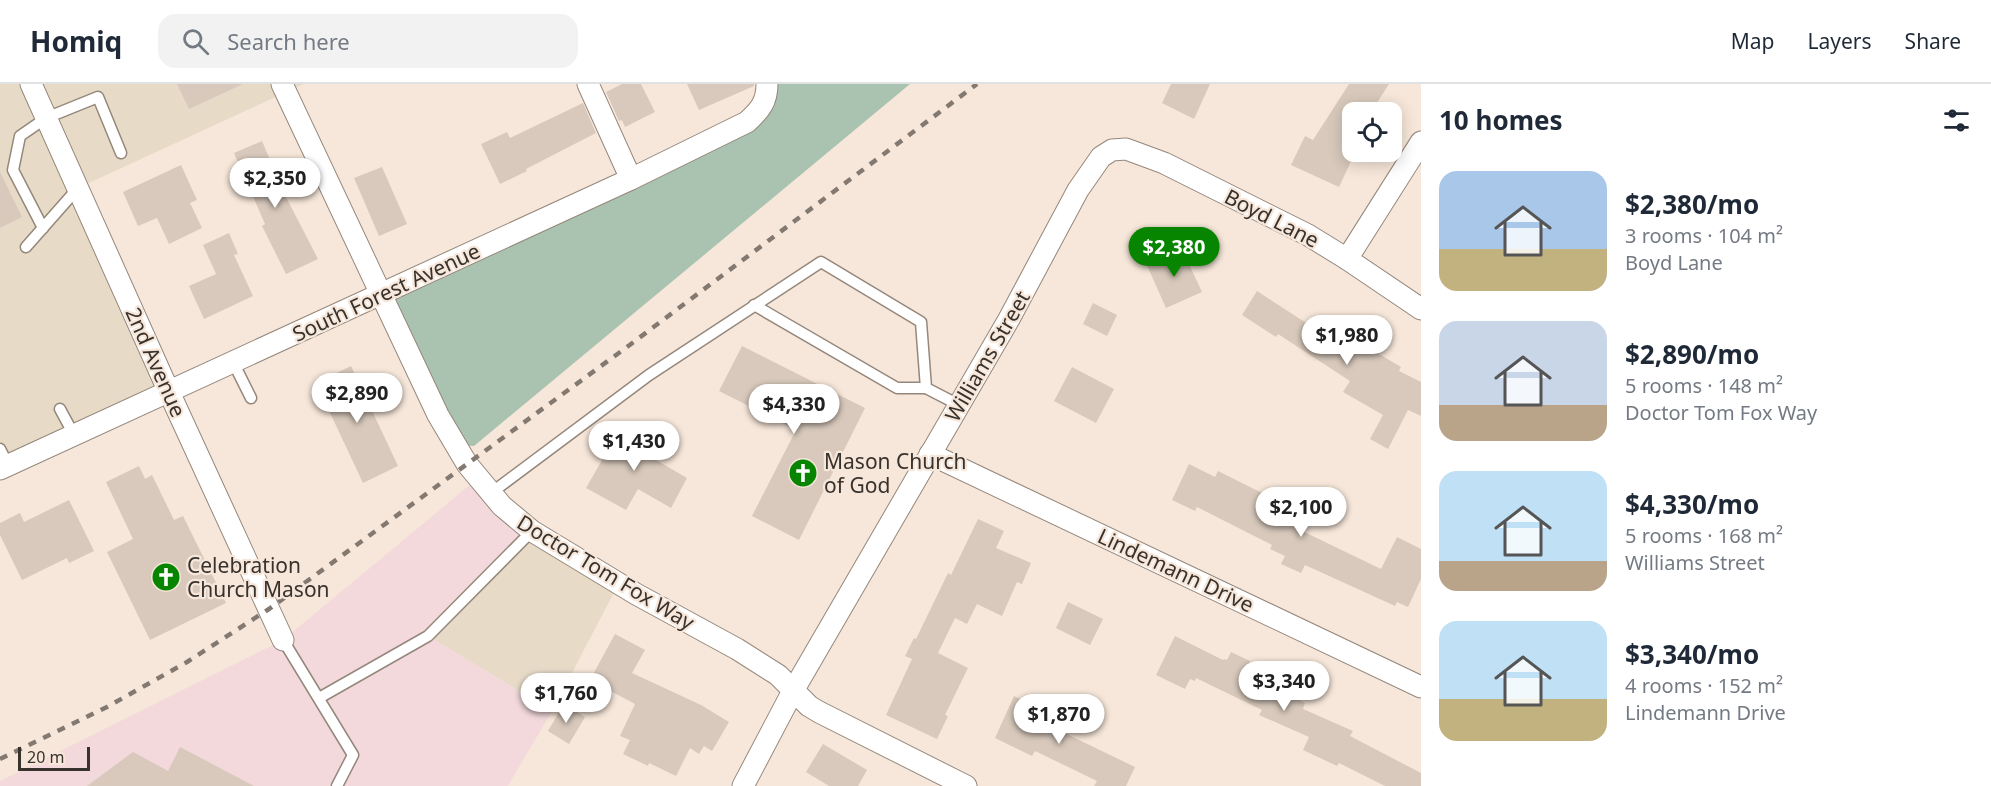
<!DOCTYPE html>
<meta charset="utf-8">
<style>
body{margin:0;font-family:"Noto Sans",sans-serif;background:#f2f2f3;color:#1f2937;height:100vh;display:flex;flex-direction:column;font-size:22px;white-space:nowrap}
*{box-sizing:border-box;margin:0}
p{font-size:20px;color:#747a83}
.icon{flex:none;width:33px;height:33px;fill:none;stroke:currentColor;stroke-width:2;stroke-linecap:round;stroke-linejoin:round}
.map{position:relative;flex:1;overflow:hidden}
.sheet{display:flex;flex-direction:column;background:#fff;width:570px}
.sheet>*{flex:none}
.buttons{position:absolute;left:1342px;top:18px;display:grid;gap:12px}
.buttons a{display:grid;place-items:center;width:60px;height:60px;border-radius:12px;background:#fff;box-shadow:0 3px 15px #0003;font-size:30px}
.scale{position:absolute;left:18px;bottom:15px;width:72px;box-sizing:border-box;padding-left:6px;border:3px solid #38322d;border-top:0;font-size:16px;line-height:21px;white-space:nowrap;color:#38322d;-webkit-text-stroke:4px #f7e7da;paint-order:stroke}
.price{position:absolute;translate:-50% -51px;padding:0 14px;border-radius:21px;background:#fff;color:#222;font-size:20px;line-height:39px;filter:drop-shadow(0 2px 3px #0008)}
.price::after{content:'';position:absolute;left:50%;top:36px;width:18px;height:14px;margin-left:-9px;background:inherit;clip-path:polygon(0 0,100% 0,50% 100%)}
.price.active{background:#078400;color:#fff}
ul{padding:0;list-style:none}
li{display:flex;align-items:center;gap:18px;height:150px;padding:0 18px}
li span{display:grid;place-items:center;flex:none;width:168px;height:120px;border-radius:18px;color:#555}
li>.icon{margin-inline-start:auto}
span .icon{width:72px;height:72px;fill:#fffc;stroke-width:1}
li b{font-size:26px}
h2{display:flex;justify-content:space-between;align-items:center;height:72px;padding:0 18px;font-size:26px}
header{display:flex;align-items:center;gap:36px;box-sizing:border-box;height:84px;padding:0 30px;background:#fff;border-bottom:2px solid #e0e1e3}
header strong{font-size:28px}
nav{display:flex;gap:33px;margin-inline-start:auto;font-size:21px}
.search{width:420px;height:54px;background:#f2f2f3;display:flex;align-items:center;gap:15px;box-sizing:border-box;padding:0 21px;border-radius:18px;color:#747a83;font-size:22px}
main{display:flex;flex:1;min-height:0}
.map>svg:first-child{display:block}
.commercial{fill:#e7dbc8}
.industrial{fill:#f3d9dc}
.green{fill:#a9c3b0}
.building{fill:#d8c9bc}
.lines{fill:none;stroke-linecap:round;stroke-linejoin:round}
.service-casing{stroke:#95877b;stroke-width:13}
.minor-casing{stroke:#95877b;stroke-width:23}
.service{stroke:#fff;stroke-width:10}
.minor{stroke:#fff;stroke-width:21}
.rail{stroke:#837971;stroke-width:4.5;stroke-dasharray:8 8;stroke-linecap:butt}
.labels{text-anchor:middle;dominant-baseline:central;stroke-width:4.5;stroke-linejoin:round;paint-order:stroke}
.street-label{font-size:21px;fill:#38322d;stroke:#f7e7da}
.poi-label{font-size:21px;fill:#38322d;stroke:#f7e7da;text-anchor:start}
</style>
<header>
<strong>Homiq</strong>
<div class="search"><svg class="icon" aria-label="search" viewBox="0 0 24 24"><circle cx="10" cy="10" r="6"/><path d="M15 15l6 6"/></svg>Search here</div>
<nav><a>Map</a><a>Layers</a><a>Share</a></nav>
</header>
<main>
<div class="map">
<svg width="1421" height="702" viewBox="0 0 1421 702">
<rect width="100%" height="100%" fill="#f7e7da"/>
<g class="commercial">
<polygon points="0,0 304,0 78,104 169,308 0,385"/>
<polygon points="532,447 619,499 552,627 428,552"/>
</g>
<polygon class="industrial" points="478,394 532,447 428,552 552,627 508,702 0,702 0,697 283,556"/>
<polygon class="green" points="767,0 910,0 474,362 454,361 381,211 747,38"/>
<g class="building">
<polygon points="177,0 243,0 189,25"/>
<polygon points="622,0 641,0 655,28 625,43 622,36 619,37 606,8"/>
<polygon points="687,0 754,0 754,2 699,26"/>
<polygon points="1171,0 1210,0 1194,35 1162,19"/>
<polygon points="1349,0 1389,0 1371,28 1353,28 1353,73 1339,103 1291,81 1305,52 1313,56"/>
<polygon points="583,19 596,49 526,85 527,87 500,100 481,60 507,48 510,54"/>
<polygon points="262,57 286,113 318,175 286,190 262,142 265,140 234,69"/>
<polygon points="181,81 197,116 190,119 202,144 169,160 157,134 138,142 123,108"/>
<polygon points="382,83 407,140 379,152 354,94"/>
<polygon points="0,88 22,133 0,144"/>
<polygon points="229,149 238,170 234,171 253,212 204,235 189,202 216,190 203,161"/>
<polygon points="1181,163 1202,208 1166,224 1146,179"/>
<polygon points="1257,207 1314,244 1318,239 1365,270 1369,264 1401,283 1399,287 1421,298 1421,332 1408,326 1388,365 1370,355 1383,331 1343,308 1350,297 1278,250 1276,253 1242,231"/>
<polygon points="1093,219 1117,231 1107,252 1083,240"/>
<polygon points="742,262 865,324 799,456 752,432 796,346 719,307"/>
<polygon points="351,282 398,382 363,399 316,299"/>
<polygon points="1072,283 1114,305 1096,339 1054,317"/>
<polygon points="624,338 653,354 644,369 687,394 671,424 638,405 626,426 586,404"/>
<polygon points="1189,380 1215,393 1218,387 1272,414 1267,424 1271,426 1269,431 1381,485 1397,453 1421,465 1421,495 1408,523 1397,518 1395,522 1305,481 1301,489 1281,480 1285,472 1270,465 1272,461 1197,423 1195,427 1172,416"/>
<polygon points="139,382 145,395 152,391 174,436 183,432 226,519 150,556 107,468 133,455 106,398"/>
<polygon points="69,416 94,467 69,479 67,474 22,496 0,451 0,439 20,429 24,438"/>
<polygon points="978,435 1004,447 996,464 1031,479 1022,500 1017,498 1002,532 977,520 967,540 955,534 938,569 968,584 945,631 948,632 937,655 886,631 912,575 905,572 914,554 916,555 948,489 951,491"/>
<polygon points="1068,518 1103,535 1090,561 1056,544"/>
<polygon points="615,550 645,566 632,589 701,621 729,638 712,667 704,662 699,670 690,664 676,692 649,679 648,682 623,670 630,656 620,652 635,620 590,596"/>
<polygon points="1175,552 1223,576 1224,575 1227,576 1231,568 1250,577 1247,583 1261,590 1258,597 1305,619 1303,625 1353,647 1350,652 1421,689 1421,702 1385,702 1339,679 1337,682 1303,666 1309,653 1259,631 1262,626 1196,594 1195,597 1190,595 1185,605 1156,591"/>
<polygon points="1014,612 1052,631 1048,641 1135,683 1126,702 1094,702 1097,697 1035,667 1032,672 995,654"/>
<polygon points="564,620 585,633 569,660 548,647"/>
<polygon points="823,660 867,686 858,702 829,702 806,688"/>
<polygon points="180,663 254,702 87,702 133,668 168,687"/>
</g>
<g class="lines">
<g class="service-casing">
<g id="service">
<polyline points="43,144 13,86 20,52 46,34 98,13 121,69"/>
<polyline points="26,163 78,104"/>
<polyline points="754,221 897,304 926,304"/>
<polyline points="233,278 251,314"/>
<polyline points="60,325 74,351"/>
<polyline points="0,365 8,381"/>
<polyline points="491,409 649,291 821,178 921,238 926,304 959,321"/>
<polyline points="283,556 353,671 337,702"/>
<polyline points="319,614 428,552 532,447"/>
</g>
</g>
<g class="minor-casing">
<g id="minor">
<polyline points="31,0 169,308 283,556"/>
<polyline points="282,0 438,331 467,380 502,422 532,447 636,510 737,565 778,591 809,622 819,628 966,702"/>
<polyline points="588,0 631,95"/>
<polyline points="1347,175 1421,58"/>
<polyline points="930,370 1421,603"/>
<path d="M0,385L631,95L747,38C760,26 767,18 767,0"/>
<polyline points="743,702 793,607 1009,235 1078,106 1101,73 1112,66 1126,65 1164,79 1308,151 1347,175 1421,225"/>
</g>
</g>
<use href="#service" class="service"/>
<use href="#minor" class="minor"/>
<polyline class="rail" points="0,675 107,623 187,578 269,525 627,263 977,0"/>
</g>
<defs>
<g id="church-disc" transform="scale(1.5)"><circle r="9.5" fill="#078400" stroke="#f7e7da"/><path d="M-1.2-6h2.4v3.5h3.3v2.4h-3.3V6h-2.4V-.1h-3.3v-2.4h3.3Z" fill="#fff"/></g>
</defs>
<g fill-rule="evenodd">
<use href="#church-disc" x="803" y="389"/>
<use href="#church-disc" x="166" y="493"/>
</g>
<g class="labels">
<g class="street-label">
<text transform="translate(1272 134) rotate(27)">Boyd Lane</text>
<text transform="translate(386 208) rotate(-25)">South Forest Avenue</text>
<text transform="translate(987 272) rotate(-60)">Williams Street</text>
<text transform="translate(156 278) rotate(66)">2nd Avenue</text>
<text transform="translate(1176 486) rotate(25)">Lindemann Drive</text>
<text transform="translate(606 488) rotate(31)">Doctor Tom Fox Way</text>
</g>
<g class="poi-label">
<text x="824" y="377">Mason Church<tspan x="824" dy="24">of God</tspan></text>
<text x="187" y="481">Celebration<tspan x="187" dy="24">Church Mason</tspan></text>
</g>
</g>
</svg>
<div class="buttons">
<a><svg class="icon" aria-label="locate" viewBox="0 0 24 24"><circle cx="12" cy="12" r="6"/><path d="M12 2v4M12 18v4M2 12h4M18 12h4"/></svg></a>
</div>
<div class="scale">20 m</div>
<b class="price" style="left:275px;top:125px">$2,350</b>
<b class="price active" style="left:1174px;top:194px">$2,380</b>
<b class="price" style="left:1347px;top:282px">$1,980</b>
<b class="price" style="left:357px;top:340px">$2,890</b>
<b class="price" style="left:794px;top:351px">$4,330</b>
<b class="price" style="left:634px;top:388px">$1,430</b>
<b class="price" style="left:1301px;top:454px">$2,100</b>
<b class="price" style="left:1284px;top:628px">$3,340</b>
<b class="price" style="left:566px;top:640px">$1,760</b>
<b class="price" style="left:1059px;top:661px">$1,870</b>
</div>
<section class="sheet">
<h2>10 homes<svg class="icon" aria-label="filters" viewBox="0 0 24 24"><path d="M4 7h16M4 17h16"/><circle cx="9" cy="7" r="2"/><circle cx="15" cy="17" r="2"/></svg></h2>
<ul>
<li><span style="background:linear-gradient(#a9c7e8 65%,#c2b280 0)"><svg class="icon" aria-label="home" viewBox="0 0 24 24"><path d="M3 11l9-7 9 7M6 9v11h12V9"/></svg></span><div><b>$2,380/mo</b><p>3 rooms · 104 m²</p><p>Boyd Lane</p></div></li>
<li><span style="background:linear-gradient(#c9d6e8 70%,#b9a48a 0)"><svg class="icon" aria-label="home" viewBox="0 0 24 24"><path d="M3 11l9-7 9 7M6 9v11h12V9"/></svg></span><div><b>$2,890/mo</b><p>5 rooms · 148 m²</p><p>Doctor Tom Fox Way</p></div></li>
<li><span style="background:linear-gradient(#bfe0f5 75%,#b9a48a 0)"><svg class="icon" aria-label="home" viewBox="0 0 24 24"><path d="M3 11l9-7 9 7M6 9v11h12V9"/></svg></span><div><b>$4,330/mo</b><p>5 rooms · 168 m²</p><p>Williams Street</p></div></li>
<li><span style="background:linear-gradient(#bfe0f5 65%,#c2b280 0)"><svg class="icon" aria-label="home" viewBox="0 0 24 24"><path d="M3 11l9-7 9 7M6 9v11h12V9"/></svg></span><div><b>$3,340/mo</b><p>4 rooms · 152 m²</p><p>Lindemann Drive</p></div></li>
</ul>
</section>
</main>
